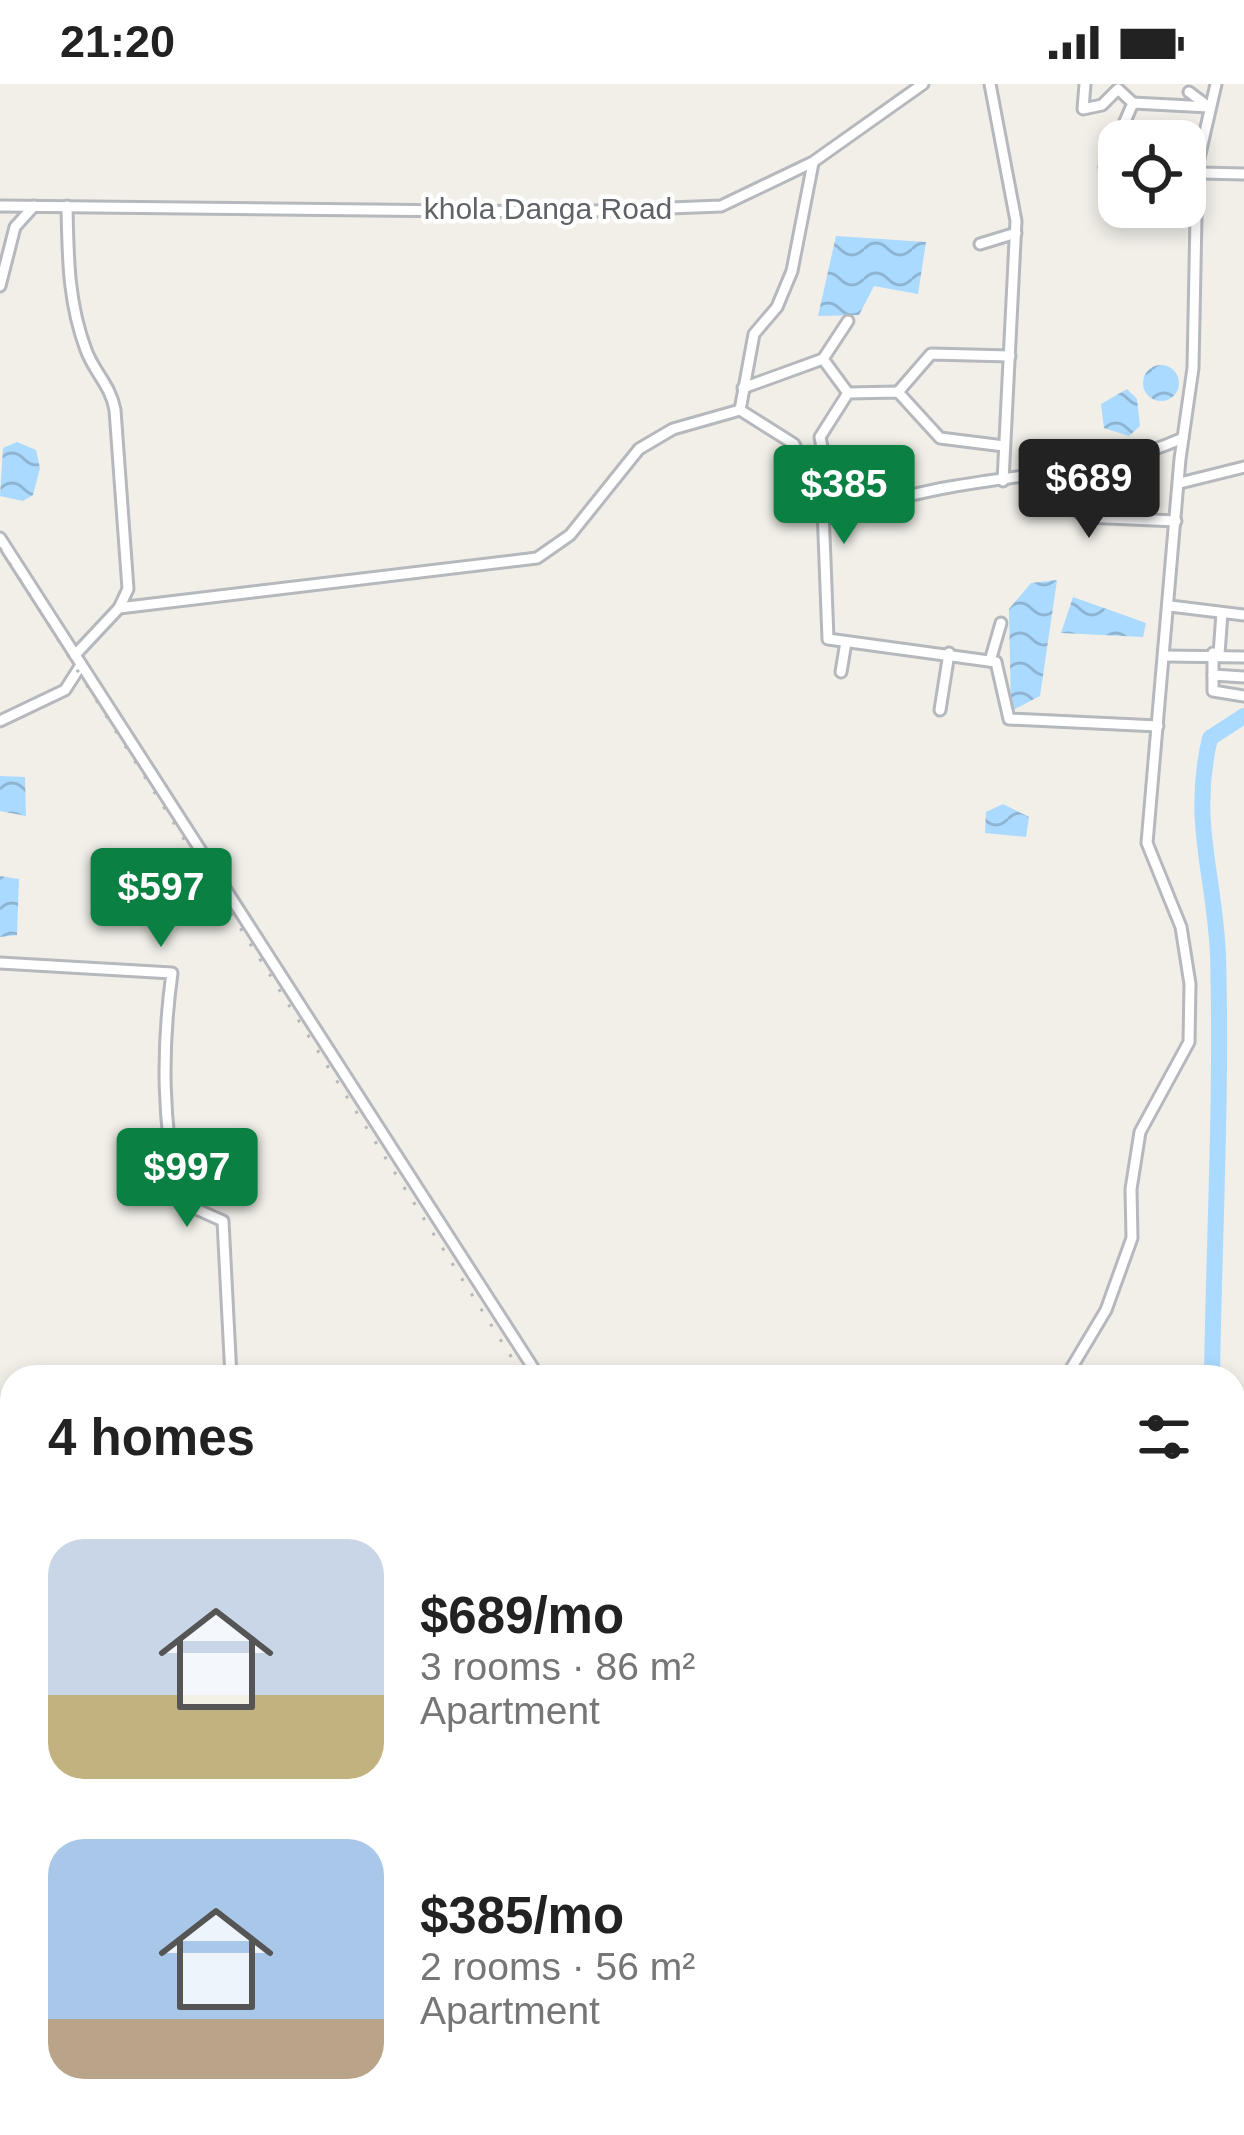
<!DOCTYPE html>
<meta charset="utf-8">
<style>
body{margin:0;font-family:Helvetica,sans-serif;background:#f2f2f2;color:#222;height:100vh;display:flex;flex-direction:column;font-size:45px;white-space:nowrap}
*{box-sizing:border-box;margin:0}
p{font-size:39px;color:#767676}
.icon{flex:none;width:66px;height:66px;fill:none;stroke:currentColor;stroke-width:2;stroke-linecap:round;stroke-linejoin:round}
.map{position:relative;flex:1;overflow:hidden}
.drawer{position:absolute;left:0px;top:1281px;width:1245px;height:771px;display:flex;flex-direction:column;background:#fff;border-radius:36px 36px 0 0;box-shadow:0 6px 18px #0003}
.drawer>*{flex:none}
.fabs{position:absolute;left:1098px;top:36px;display:grid;gap:24px}
.fabs a{display:grid;place-items:center;width:108px;height:108px;border-radius:24px;background:#fff;box-shadow:0 6px 18px #0003;font-size:60px}
.price{position:absolute;translate:-50% -102px;padding:0 27px;border-radius:12px;background:#0b8043;color:#fff;font-size:39px;line-height:78px;filter:drop-shadow(0 3px 6px #0008)}
.price::after{content:'';position:absolute;left:50%;top:72px;width:36px;height:27px;margin-left:-18px;background:inherit;clip-path:polygon(0 0,100% 0,50% 100%)}
.price.active{background:#222;color:#fff}
ul{padding:0;list-style:none}
li{display:flex;align-items:center;gap:36px;height:300px;padding:0 48px}
li span{display:grid;place-items:center;flex:none;width:336px;height:240px;border-radius:36px;color:#555}
li>.icon{margin-inline-start:auto}
span .icon{width:144px;height:144px;fill:#fffc;stroke-width:1}
li b{font-size:51px}
h2{display:flex;justify-content:space-between;align-items:center;height:144px;padding:0 48px;font-size:51px}
.status{display:flex;justify-content:space-between;align-items:center;height:84px;padding:0 60px;background:#fff;direction:ltr}
.status svg{height:33px;fill:currentColor}
.map>svg:first-child{display:block}
.water{fill:url(#water-waves)}
.lines{fill:none;stroke-linecap:round;stroke-linejoin:round}
.river{stroke:#aadaff;stroke-width:16}
.minor-casing{stroke:#b5b8bc;stroke-width:15}
.minor{stroke:#fff;stroke-width:9}
.rail{stroke:#b6b7b8;stroke-width:3;stroke-dasharray:3 15;stroke-linecap:butt}
.labels{text-anchor:middle;dominant-baseline:central;stroke-width:9;stroke-linejoin:round;paint-order:stroke}
.street-label{font-size:30px;fill:#5f6368;stroke:#fff}
</style>
<div class="status"><b>21:20</b><svg viewBox="0 0 49 12"><path d="M0 12V9h3v3zM5 12V6h3v6zM10 12V3h3v9zM15 12V0h3v12zM26 1h20v11H26zM47 4h2v5h-2z"/></svg></div>
<div class="map">
<svg width="1244" height="2051" viewBox="0 0 1244 2051">
<defs>
<pattern id="water-waves" width="16" height="10" patternUnits="userSpaceOnUse" patternTransform="scale(3)"><rect width="16" height="10" fill="#aadaff"/><path d="M0 5q4-4 8 0t8 0" fill="none" stroke="#8eb4d2"/></pattern>
</defs>
<rect width="100%" height="100%" fill="#f1efe8"/>
<g class="water">
<polygon points="836,152 926,158 918,210 874,202 859,231 818,232"/>
<circle cx="1161" cy="299" r="18"/>
<polygon points="1127,305 1137,315 1140,342 1129,352 1104,344 1101,320"/>
<polygon points="17,358 36,366 40,384 33,411 23,417 0,412 3,364"/>
<polygon points="1057,496 1040,612 1011,627 1009,525 1031,499"/>
<polygon points="1073,513 1146,539 1143,553 1061,549"/>
<polygon points="0,692 25,693 26,732 0,727"/>
<polygon points="1003,720 1029,733 1026,753 985,749 986,728"/>
<polygon points="0,792 19,795 17,851 0,853"/>
</g>
<g class="lines">
<g class="river">
<path d="M1212,1293C1214,1153 1222,1012 1218,872C1215,791 1190,739 1210,654L1244,632"/>
<polyline points="174,2040 175,2051"/>
</g>
<g class="minor-casing">
<g id="minor">
<polyline points="990,0 1016,137 1003,397"/>
<polyline points="1085,0 1083,25 1102,21 1118,5 1133,19 1105,83"/>
<polyline points="1189,8 1209,23"/>
<polyline points="1133,19 1209,23"/>
<polyline points="813,79 792,187 777,223 754,250 740,326 794,360 823,425 828,555 996,578 1009,635 1158,642"/>
<polyline points="1201,89 1244,90"/>
<polyline points="0,122 568,128 721,122 813,78 923,0"/>
<path d="M67,122C68,173 68,218 86,266C94,288 111,302 115,326L128,505L119,524"/>
<polyline points="980,160 1016,149"/>
<polyline points="0,202 15,143 34,122"/>
<polyline points="823,275 848,237"/>
<polyline points="743,304 823,275 848,309"/>
<polyline points="898,308 931,270 1010,272"/>
<polyline points="1031,391 1085,433 1176,437"/>
<polyline points="1180,399 1244,383"/>
<polyline points="834,424 820,353 848,309 898,308 940,354 1004,362"/>
<path d="M823,425C873,423 904,411 950,403C1031,388 1107,388 1183,354"/>
<polyline points="0,454 539,1293"/>
<polyline points="1170,522 1244,531"/>
<polyline points="1213,569 1213,607 1244,612"/>
<polyline points="1219,570 1222,529"/>
<polyline points="75,571 119,524 537,474 570,451 639,365 673,345 740,326"/>
<polyline points="1164,572 1244,573"/>
<polyline points="990,577 1001,539"/>
<polyline points="841,588 846,558"/>
<polyline points="1213,591 1244,593"/>
<polyline points="940,626 949,569"/>
<polyline points="0,637 65,606 81,581"/>
<path d="M0,879L172,889C161,970 163,1036 178,1117L223,1137L231,1293"/>
<polyline points="1066,1293 1106,1226 1132,1154 1131,1105 1140,1048 1189,958 1190,900 1181,843 1147,759 1180,375 1193,284 1197,83 1216,0"/>
<polyline points="0,1992 12,1992"/>
<polyline points="1233,2036 1244,1970"/>
<polyline points="7,2051 12,2017"/>
</g>
</g>
<use href="#minor" class="minor"/>
<g class="rail">
<polyline points="0,464 524,1293"/>
<polyline points="1003,2040 1010,2051"/>
</g>
</g>
<g class="labels">
<g class="street-label">
<text x="548" y="124">khola Danga Road</text>
</g>
</g>
</svg>
<div class="fabs">
<a><svg class="icon" aria-label="locate" viewBox="0 0 24 24"><circle cx="12" cy="12" r="6"/><path d="M12 2v4M12 18v4M2 12h4M18 12h4"/></svg></a>
</div>
<b class="price active" style="left:1089px;top:457px">$689</b>
<b class="price" style="left:844px;top:463px">$385</b>
<b class="price" style="left:161px;top:866px">$597</b>
<b class="price" style="left:187px;top:1146px">$997</b>
<section class="drawer">
<h2>4 homes<svg class="icon" aria-label="filters" viewBox="0 0 24 24"><path d="M4 7h16M4 17h16"/><circle cx="9" cy="7" r="2"/><circle cx="15" cy="17" r="2"/></svg></h2>
<ul>
<li><span style="background:linear-gradient(#c9d6e8 65%,#c2b280 0)"><svg class="icon" aria-label="home" viewBox="0 0 24 24"><path d="M3 11l9-7 9 7M6 9v11h12V9"/></svg></span><div><b>$689/mo</b><p>3 rooms · 86 m²</p><p>Apartment</p></div></li>
<li><span style="background:linear-gradient(#a9c7e8 75%,#b9a48a 0)"><svg class="icon" aria-label="home" viewBox="0 0 24 24"><path d="M3 11l9-7 9 7M6 9v11h12V9"/></svg></span><div><b>$385/mo</b><p>2 rooms · 56 m²</p><p>Apartment</p></div></li>
</ul>
</section>
</div>
